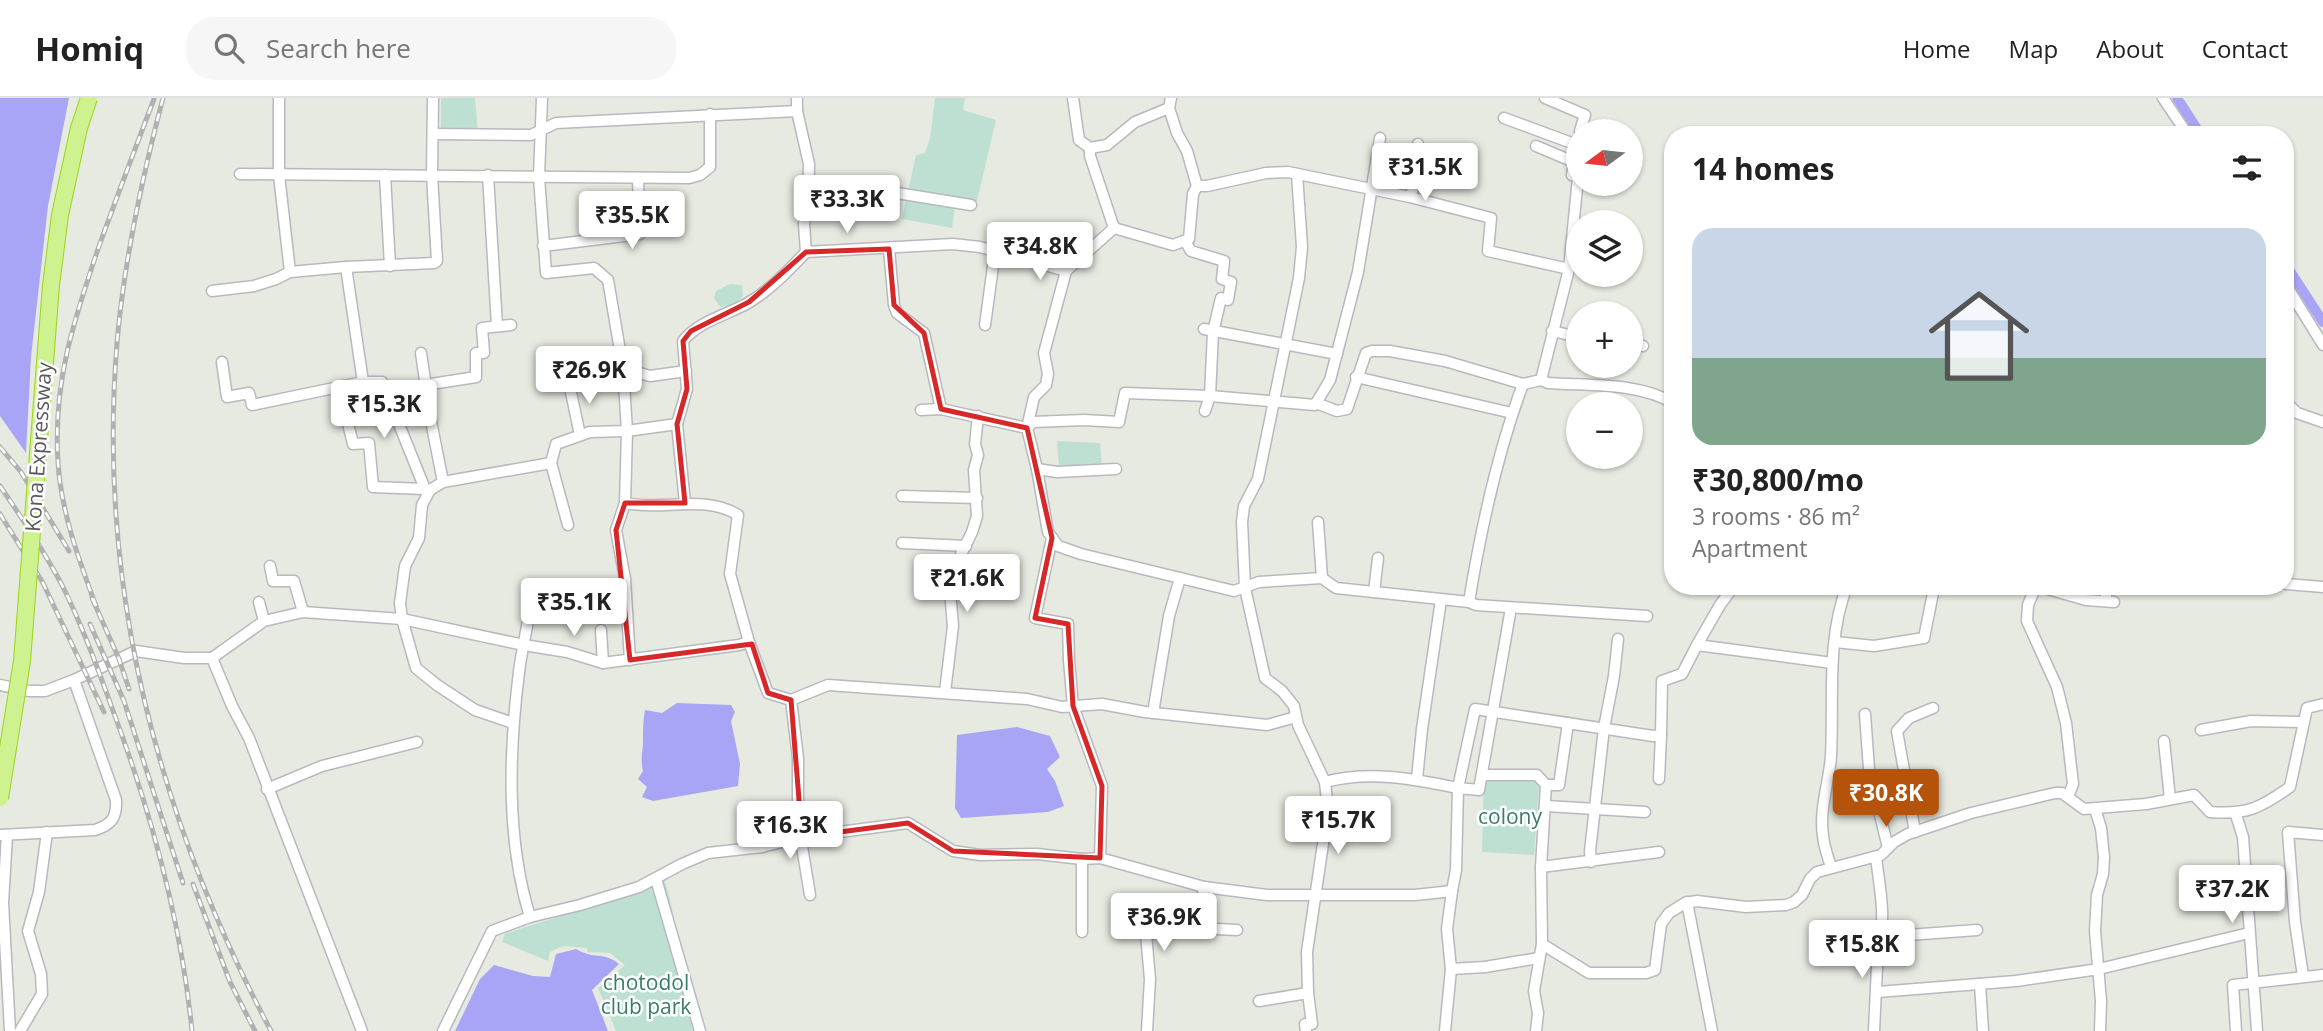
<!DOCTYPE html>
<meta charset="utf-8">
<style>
body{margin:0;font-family:"Open Sans",sans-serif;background:#f6f6f6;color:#222;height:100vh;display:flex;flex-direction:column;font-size:26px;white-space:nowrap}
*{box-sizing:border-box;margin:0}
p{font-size:23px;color:#767676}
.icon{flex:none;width:38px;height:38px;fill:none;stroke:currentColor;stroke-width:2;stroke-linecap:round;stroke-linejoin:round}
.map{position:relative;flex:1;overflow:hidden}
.side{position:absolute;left:1664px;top:28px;width:630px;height:469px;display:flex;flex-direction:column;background:#fff;border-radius:28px;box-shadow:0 2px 5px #0004}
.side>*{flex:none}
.needle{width:46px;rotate:255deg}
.buttons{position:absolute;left:1566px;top:21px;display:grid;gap:14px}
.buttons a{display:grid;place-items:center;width:77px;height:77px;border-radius:50%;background:#fff;box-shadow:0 2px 5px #0004;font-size:35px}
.price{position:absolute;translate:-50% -60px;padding:0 16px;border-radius:7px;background:#fff;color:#222;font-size:23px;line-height:46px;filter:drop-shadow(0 2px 4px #0008)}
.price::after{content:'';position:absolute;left:50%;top:42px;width:21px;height:16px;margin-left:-10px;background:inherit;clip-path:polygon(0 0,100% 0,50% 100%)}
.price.current{background:#b45309;color:#fff}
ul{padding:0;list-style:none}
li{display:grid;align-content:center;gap:14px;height:371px;padding:0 28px}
li span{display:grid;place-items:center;height:217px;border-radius:21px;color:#555}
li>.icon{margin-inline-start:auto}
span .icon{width:126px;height:126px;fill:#fffc;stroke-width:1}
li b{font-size:30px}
h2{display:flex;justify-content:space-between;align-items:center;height:84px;padding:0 28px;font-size:30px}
header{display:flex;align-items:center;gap:42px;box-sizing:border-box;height:98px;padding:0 35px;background:#fff;border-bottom:2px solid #e0e0e0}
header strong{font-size:33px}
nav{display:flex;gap:38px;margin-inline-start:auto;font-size:24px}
.search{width:490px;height:63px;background:#f6f6f6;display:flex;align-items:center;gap:18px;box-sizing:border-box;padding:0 24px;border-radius:28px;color:#767676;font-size:26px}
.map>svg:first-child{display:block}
.green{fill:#bee0d3}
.water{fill:#a9a5f6}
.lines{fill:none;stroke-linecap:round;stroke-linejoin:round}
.canal{stroke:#a9a5f6;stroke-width:10}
.minor-casing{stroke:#b9b8be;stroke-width:13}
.minor{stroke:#fff;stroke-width:10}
.rail-casing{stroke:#b1b1b2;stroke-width:5}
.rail{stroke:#fff;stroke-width:2.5;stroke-dasharray:8;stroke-linecap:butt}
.highway-bridge-casing{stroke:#9cd516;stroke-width:18;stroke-linecap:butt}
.highway-bridge{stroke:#cff290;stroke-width:16}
.marked{fill:none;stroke:#d62828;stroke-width:5;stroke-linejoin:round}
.labels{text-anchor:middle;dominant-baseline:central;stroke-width:5;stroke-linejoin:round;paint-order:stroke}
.street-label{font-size:21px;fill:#5a5960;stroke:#fff}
.park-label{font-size:21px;fill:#3b7c66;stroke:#fff}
</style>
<header>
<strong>Homiq</strong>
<div class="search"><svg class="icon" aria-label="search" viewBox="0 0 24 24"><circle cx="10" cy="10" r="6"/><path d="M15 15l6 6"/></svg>Search here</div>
<nav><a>Home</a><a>Map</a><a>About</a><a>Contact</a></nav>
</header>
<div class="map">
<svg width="2323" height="933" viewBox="0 0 2323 933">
<rect width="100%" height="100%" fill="#e6eae0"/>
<g class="green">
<polygon points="441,0 475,0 478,36 441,37"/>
<polygon points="935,0 965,0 963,12 996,22 976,107 956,102 952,130 902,121 916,57 925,55 930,40"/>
<polygon points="730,186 742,187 743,198 734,206 720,209 714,200 716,193"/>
<polygon points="1057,343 1100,345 1102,370 1059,370"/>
<polygon points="1540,675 1534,757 1482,754 1484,676"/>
<path d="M663,777C680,827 678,882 693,933H616L598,890L625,867L610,855L587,854V850L563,848L550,854L548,863L502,844L505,836C559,817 614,806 663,777Z"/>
</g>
<g class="water">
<polygon points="0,0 69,0 48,108 31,259 26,355 0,318"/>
<path d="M677,605L731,607L735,614L731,623L740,666L738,688L653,703L642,699L647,689L638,681L643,673C640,659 643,655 643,643C643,632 643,624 645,612L662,615Z"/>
<polygon points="1017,629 1050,638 1060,659 1047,671 1055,683 1064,708 1048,714 961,720 955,710 957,637"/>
<path d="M576,851C594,862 603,853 619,866L592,892L608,933H455L480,881L494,867L533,878L550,879L556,856Z"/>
</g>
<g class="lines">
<g class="canal">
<polyline points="2177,0 2201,37"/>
<polyline points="2286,167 2323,224"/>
</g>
<g class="minor-casing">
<g id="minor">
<polyline points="279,0 279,77 290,174"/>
<polyline points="542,0 539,79 546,175 594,170 608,182 623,270 627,333 625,405 616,432 625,481 630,562"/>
<polyline points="1073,0 1079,42 1090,50"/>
<polyline points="1545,0 1585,17 1580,33"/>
<polyline points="2163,0 2188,37"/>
<polyline points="1504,20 1577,47 1572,77 1578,80 1569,171 1541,282"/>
<polyline points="433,36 531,37 556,25 797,13"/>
<polyline points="1536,48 1574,64"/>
<polyline points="240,76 689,80 700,77 710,69 710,16"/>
<polyline points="1297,76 1302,149 1299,180 1258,381 1244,408 1242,424 1245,490 1265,580 1282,593 1294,608 1298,627 1325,684 1328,712 1307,854 1308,895 1312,926 1305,926 1306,933"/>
<polyline points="385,77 390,168"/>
<polyline points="488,77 497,228"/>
<polyline points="1197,88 1207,88 1266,75 1288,74 1410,99 1415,86 1418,46"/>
<polyline points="808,91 891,94 971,107"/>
<polyline points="1410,99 1491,120 1488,153 1569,171"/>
<polyline points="1114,130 1173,147 1189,141 1193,96 1197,88 1187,53 1177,35 1169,10 1171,0"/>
<polyline points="1185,143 1191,153 1224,163 1222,181 1231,184 1228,202 1221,200 1213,234 1210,298 1205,313"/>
<polyline points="543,148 640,136 638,82"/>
<polyline points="889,151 894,207 897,215 924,235 941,311"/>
<polyline points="806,154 953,146 980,149 1066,173 1114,130 1090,58 1090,50 1107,47 1135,24 1169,10"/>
<polyline points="346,169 363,284 382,284 425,391 430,392"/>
<polyline points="1066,173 1044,255 1048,276 1046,287 1034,299 1027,330 1037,371 1048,434 1058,448 1081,456 1234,493 1259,484 1322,480 1336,490 1469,504 1476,507 1647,518"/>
<polyline points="2286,187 2323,247"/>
<polyline points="212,193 254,188 276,181 290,174 346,169 434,165 437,163 432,77 433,0"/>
<polyline points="985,227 995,154"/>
<polyline points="1204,231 1337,256"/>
<polyline points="1552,233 1578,239"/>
<polyline points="1631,246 1643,248"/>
<polyline points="421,255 431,323 443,384"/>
<polyline points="222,264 227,299 249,295 252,307 363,284"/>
<polyline points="623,270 650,278 686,273"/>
<polyline points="1356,279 1512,315"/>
<polyline points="569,285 580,337"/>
<polyline points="425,287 476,279 476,255 484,255 482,230 511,227"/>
<polyline points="339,289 353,346 369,345 373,389 425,391"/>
<polyline points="2286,304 2297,315 2323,324"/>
<path d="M1316,305L1337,313L1347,311L1366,255L1372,253H1390L1445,263L1523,286L1541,282L1548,285C1588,288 1638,284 1673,305"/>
<polyline points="921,312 941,311 1027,330 1033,324 1084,322 1119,324 1125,295 1210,298 1315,307 1330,282 1358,174 1380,40"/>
<polyline points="677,326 685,405"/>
<polyline points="551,365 568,427"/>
<polyline points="1037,371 1057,374 1116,371"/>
<polyline points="902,398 977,400"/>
<path d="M625,405C662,413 705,396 738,417L730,476L749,544L768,595L791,602L828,587L1027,601L1062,609L1102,606L1145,614L1267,627L1296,619"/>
<polyline points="1318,424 1322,480"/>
<polyline points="1052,440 1035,520 1068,526 1069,562 1073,608 1102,688 1100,760"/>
<polyline points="902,445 966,448"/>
<polyline points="270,468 273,483 294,483 303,514"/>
<polyline points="2286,486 2323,489"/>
<polyline points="1734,488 1720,507 1697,547 1832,565"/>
<polyline points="2036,488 2028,507 2027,523 2057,589 2066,625 2073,686 2068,699"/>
<polyline points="2037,488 2086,502 2114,504"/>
<polyline points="1374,494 1378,460"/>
<polyline points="2106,503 2106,488"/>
<polyline points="259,504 264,523"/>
<path d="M1469,504C1481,430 1497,356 1523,286"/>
<polyline points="601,532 603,565"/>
<polyline points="1835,544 1874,548 1924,540 1934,490 1927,488"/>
<polyline points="212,560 264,523 303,514 402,521 524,547 567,554 603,565 739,547 749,544"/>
<polyline points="0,587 29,593 45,593 74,582"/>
<polyline points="945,594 953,528 949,481 972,434 977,418 974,372 978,357 975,346 978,318"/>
<polyline points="791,602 798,660 798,724 810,797"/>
<polyline points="1153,615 1169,518 1180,480"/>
<polyline points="1865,616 1869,671 1888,750"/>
<path d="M513,625L475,612L437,587L416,570L402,521L400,505L405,468L419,440L422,407L430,392L443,384L551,365L556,346L590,334L627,333L677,326L687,291L683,243C699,223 727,217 748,205C770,192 788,173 806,154L804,126L808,104L809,66L797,13V0"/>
<polyline points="2201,632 2251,623 2303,624"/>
<polyline points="2164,643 2170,701"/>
<polyline points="1482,677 1537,677 1546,687 1541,769 1542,846 1534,893 1538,915 1536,933"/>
<polyline points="1417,681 1422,631 1441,502"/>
<polyline points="1659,681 1661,637"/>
<path d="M1325,684C1370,672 1413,681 1458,690L1475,611L1653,638L1661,637L1662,583L1682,576L1697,547"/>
<polyline points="1546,687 1559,687 1568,625"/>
<polyline points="267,691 322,668 417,644"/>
<polyline points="1546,708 1645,714"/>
<polyline points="2095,711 2101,730 2104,759 2103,776 2097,797 2095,833 2101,903 2100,933"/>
<polyline points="2236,717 2243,739 2257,933"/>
<polyline points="1915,734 1897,633 1909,620 1933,610"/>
<path d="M0,737L95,732C111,727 117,720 116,702L74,582L136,553L184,560H212L232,608L249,640L362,933"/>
<polyline points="7,737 3,805 10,933"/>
<path d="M762,749C766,726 778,729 798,724"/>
<polyline points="1082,761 1082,834"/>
<polyline points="1591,764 1590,753 1604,630 1614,578 1618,541"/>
<polyline points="1541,769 1659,754"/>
<path d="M1831,769C1828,759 1824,749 1823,738C1819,711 1829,685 1831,658C1834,601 1826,543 1847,488"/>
<polyline points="656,781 700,933"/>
<polyline points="1452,793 1456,772 1458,690 1479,692 1511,510"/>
<polyline points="1687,804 1712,933"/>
<path d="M530,819C506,741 509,654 519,574C522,548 529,526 531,500"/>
<polyline points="1198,830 1204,789"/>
<polyline points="1881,839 1977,832"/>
<path d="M1542,846L1589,875H1646L1655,872L1661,826L1669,815L1685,805L1697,803L1746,809L1786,807L1794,804L1802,797L1810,781L1817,774L1881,757L1894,744L1908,736L1971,715L2055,695H2062L2084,711L2146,706L2194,697L2210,714C2247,717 2260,710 2290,689L2307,610L2323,606"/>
<polyline points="1451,871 1485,869 1539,860"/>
<polyline points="2303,878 2295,824 2288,734 2323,737"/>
<polyline points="1980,886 1983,933"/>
<polyline points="1878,894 2016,883 2099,871 2249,835"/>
<polyline points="1259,903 1308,895"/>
<polyline points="20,933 42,896 41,876 28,833 39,794 47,734"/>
<polyline points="443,933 492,833 530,819 580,807 639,789 682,766 708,755 762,749 802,739 908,725 953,753 980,757 1037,756 1082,761 1100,760 1204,789 1267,797 1415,797 1452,793 1447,831 1451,871 1445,933"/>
<polyline points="1147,933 1150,881 1146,836 1198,830 1237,832"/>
<path d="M1874,933L1878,847C1887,820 1879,787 1876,759"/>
<polyline points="2236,933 2233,887 2323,877"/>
</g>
</g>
<use href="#minor" class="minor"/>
<g class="rail-casing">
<g id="rail">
<path d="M163,0C142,80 124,162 117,245C97,488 157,718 271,933"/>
<polyline points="0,349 21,374 69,453"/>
<path d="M0,388C22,420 44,453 62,487C82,527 97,568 112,610C151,714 181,822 192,933"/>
<polyline points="0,416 43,485 104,614"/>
<polyline points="92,500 119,561 129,591"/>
<path d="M96,508C79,462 61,414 58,364C53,285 73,225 98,151C116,101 135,51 154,1"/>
<polyline points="90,526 124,603 183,785"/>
<polyline points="193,786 230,884 255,933"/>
</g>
</g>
<use href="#rail" class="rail"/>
<g class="highway-bridge-casing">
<polyline id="highway-bridge" points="0,700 22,563 51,187 60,117 79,30 89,0"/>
</g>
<use href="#highway-bridge" class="highway-bridge"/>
</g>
<path class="marked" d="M889,151L894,207L924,235L941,311L1027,330L1052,440L1035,520L1068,526L1073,608L1102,688L1100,760L953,753L908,725L802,739L791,602L768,595L752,546L630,562L616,432L625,405H685L677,326L687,291L683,243L691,233L749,204L806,154Z"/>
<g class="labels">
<g class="street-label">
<text transform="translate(38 349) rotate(-86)">Kona Expressway</text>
</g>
<g class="park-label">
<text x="1510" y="718">colony</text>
<text x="646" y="884">chotodol<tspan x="646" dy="24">club park</tspan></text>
</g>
</g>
</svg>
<div class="buttons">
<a><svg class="needle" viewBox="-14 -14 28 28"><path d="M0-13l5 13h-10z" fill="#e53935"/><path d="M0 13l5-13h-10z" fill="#767676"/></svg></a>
<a><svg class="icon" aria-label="layers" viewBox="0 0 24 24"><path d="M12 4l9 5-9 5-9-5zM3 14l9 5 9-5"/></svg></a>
<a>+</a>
<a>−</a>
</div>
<b class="price" style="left:1425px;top:105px">₹31.5K</b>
<b class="price" style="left:847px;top:137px">₹33.3K</b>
<b class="price" style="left:632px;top:153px">₹35.5K</b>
<b class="price" style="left:1040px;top:184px">₹34.8K</b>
<b class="price" style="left:589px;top:308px">₹26.9K</b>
<b class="price" style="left:384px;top:342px">₹15.3K</b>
<b class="price" style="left:967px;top:516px">₹21.6K</b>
<b class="price" style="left:574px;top:540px">₹35.1K</b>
<b class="price current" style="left:1886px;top:731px">₹30.8K</b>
<b class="price" style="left:1338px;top:758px">₹15.7K</b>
<b class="price" style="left:790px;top:763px">₹16.3K</b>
<b class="price" style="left:2232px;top:827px">₹37.2K</b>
<b class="price" style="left:1164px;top:855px">₹36.9K</b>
<b class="price" style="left:1862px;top:882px">₹15.8K</b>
<section class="side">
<h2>14 homes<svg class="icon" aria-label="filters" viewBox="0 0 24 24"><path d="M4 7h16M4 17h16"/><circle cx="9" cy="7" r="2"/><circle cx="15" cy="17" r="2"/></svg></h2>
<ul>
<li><span style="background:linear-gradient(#c9d6e8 60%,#7fa58c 0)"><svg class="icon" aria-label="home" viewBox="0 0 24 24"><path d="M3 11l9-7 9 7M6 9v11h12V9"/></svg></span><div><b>₹30,800/mo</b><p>3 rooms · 86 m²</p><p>Apartment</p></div></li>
</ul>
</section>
</div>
